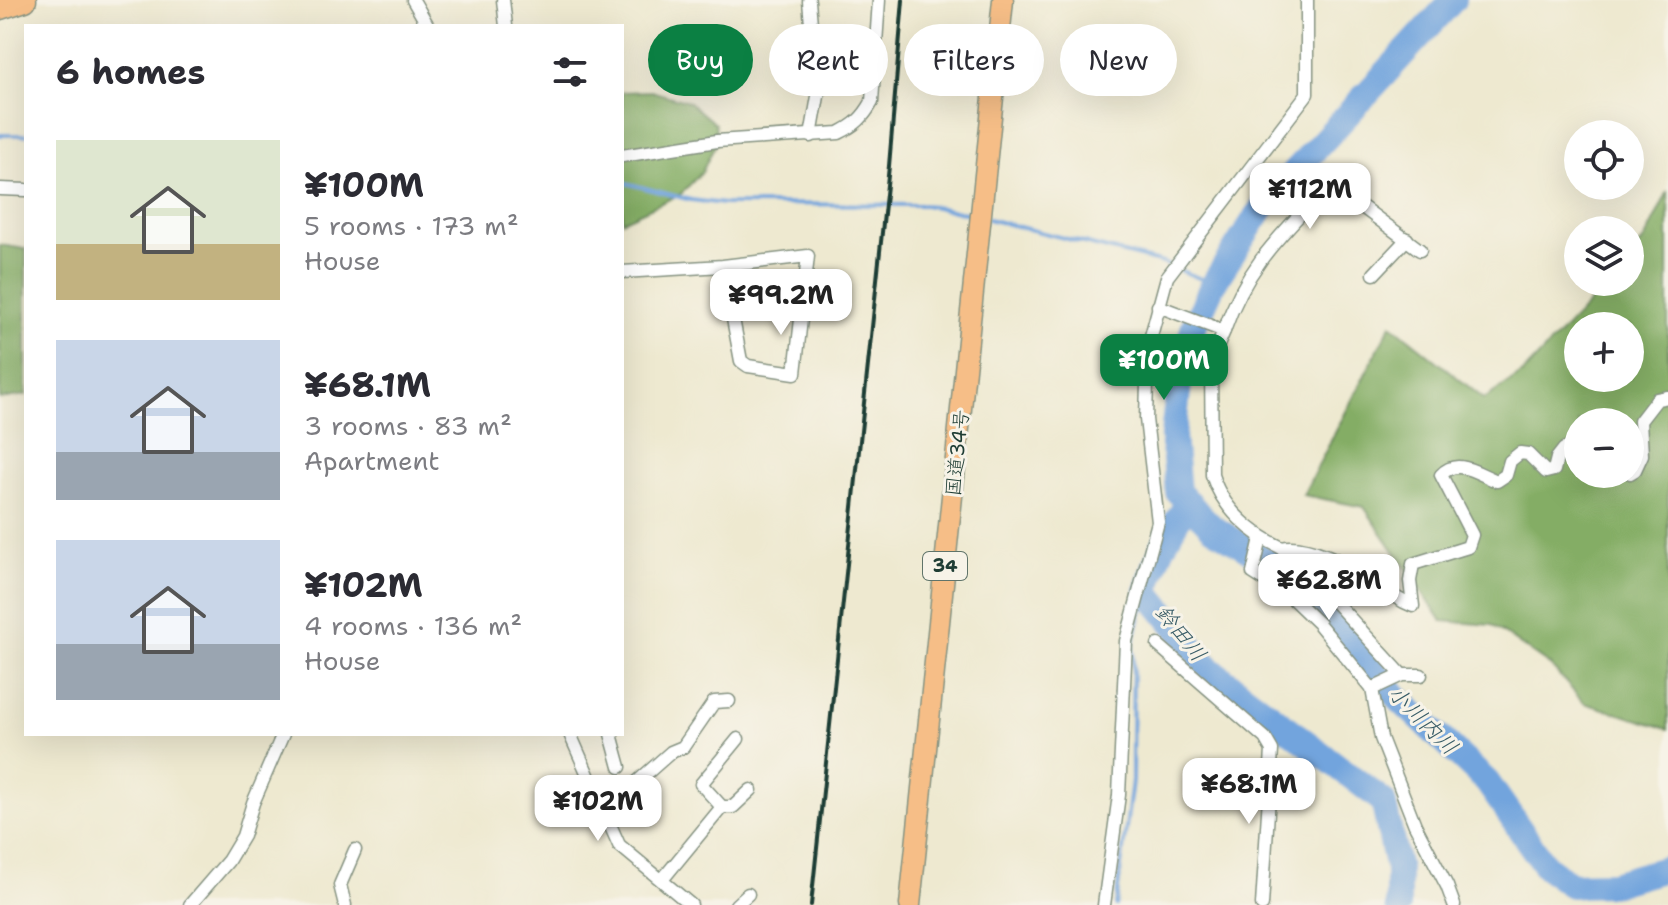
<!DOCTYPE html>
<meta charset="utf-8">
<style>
body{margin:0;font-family:"Shantell Sans","Klee One",sans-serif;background:#f7f7f7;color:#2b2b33;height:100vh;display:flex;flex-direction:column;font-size:30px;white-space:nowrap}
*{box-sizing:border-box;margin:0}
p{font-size:26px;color:#7c7c81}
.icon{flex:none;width:44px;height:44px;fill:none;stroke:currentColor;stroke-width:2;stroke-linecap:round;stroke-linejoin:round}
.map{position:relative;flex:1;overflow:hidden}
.sheet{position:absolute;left:24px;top:24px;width:600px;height:712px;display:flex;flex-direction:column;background:#fff;border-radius:0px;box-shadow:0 8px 32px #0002}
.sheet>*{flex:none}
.guide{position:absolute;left:648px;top:24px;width:760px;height:72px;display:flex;gap:16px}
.tools{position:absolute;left:1564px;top:120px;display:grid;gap:16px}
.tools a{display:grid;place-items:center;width:80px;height:80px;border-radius:50%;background:#fff;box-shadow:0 8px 32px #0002;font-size:40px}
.price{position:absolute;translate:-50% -68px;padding:0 18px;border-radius:16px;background:#fff;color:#222;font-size:26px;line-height:52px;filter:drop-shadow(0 2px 4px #0008)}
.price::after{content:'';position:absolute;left:50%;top:48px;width:24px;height:18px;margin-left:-12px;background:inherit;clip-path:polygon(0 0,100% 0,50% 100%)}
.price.on{background:#0b8043;color:#fff}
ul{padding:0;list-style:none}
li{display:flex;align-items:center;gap:24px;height:200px;padding:0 32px}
li span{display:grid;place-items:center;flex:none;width:224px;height:160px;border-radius:0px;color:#555}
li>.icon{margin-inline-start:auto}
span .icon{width:96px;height:96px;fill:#fffc;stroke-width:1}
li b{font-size:34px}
h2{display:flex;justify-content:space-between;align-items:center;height:96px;padding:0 32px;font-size:34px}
.tag{padding:0 28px;border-radius:36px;background:#fff;box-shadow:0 8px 32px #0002;font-size:28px;line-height:72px}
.tag.on{background:#0b8043;color:#fff}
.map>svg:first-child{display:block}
.forest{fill:#84ad65;stroke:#52754c;stroke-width:2;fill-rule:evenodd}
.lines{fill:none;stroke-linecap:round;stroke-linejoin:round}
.stream{stroke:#72a4dd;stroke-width:4}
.river{stroke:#72a4dd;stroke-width:26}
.minor-casing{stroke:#869382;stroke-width:15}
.trunk-casing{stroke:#869382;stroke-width:23}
.motorway-casing{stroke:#869382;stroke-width:25}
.minor{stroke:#fff;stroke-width:12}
.trunk{stroke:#f6be87;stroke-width:20}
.motorway{stroke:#f6be87;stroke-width:22}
.rail{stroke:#1f3d34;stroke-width:4}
.labels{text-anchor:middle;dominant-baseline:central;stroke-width:6;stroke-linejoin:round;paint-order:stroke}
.shield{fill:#f7f3e8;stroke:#60746a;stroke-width:2}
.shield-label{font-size:18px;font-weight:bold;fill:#1f3d34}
.street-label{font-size:20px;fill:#1f3d34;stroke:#f7f3e8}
.water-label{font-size:22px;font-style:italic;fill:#385c67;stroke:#f7f3e8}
</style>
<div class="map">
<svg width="1668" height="905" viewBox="0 0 1668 905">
<rect width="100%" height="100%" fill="#f7f3e8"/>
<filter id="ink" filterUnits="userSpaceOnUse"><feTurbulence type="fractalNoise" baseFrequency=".0125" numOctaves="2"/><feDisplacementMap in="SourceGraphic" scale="16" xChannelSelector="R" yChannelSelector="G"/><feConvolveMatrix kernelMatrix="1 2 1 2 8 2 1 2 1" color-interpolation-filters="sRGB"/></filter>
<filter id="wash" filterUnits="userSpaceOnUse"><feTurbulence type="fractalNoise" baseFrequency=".006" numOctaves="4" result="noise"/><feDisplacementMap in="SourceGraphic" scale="32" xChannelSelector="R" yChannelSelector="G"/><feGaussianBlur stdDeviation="1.8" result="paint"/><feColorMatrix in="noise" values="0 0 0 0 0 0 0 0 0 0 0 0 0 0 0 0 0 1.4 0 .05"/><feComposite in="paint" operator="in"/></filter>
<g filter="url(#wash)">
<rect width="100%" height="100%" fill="#eee9d0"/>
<g class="forest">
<polygon points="651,91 689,102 715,124 717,141 702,172 681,194 622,221 622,92"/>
<path d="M1668,191V729L1584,703L1551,666L1492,625L1442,621L1364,507L1303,495L1391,324L1484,399L1523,373L1609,282H1630V256L1645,239ZM1578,326H1630V378H1578ZM1578,422H1630V474H1578Z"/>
<polygon points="0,245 26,249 26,395 0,399"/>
</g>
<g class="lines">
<g class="stream">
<polyline points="0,135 26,135"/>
<polyline points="622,182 691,200 724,204 925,205 976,215"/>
<polyline points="988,219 1163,263 1213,284"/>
<polyline points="1116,905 1132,781 1133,643 1147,591"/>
</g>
<g class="river">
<polyline points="1453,0 1264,205 1213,284 1194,326 1180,374 1173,436 1178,492 1212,527 1284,571 1306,592 1400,700 1487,782 1546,867 1571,885 1613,884 1668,868"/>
<path d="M1189,502C1169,530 1156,558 1147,591L1210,669L1383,801L1398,869V905"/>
</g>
</g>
</g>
<g filter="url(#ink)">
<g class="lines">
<g class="minor-casing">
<g id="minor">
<polyline points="413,0 428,26"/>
<polyline points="503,0 506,26"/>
<polyline points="809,1 812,35 818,39 820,85 811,136"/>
<path d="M622,156L717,141L839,133C855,125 863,118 872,102L879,0"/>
<polyline points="0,189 26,190"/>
<polyline points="622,272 723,266 808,256 795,373 748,366 741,361 723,266"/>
<polyline points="1374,274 1407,239"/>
<path d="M1158,306L1224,331L1211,362L1212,475C1223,509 1251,533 1282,548C1304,542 1353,565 1371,579C1386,590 1395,599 1413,606L1410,581L1413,564L1468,547L1472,535L1441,475C1457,457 1478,474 1497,481L1506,475L1510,461L1520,453L1528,454L1546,472L1554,470L1557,458L1564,449L1578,448"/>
<path d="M1224,331C1247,264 1283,233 1330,183L1420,250"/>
<polyline points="1630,473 1635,470 1642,455 1640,421 1657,399 1668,397"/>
<polyline points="1261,538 1253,573 1292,598 1318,623 1372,689 1381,738 1415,825 1447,886 1454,905"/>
<polyline points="1282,548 1305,569 1402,675"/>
<polyline points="1158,645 1265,738 1272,750 1262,905"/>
<polyline points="1372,689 1402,675 1421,675"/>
<polyline points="570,734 619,845 691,905"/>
<polyline points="611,734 620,767"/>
<polyline points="722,807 701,784 738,739"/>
<polyline points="606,815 628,790 671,752 683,747 714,702 729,701"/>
<polyline points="662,880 722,807 733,807 751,790"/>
<polyline points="190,905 228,861 243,836 253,803 283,734"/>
<polyline points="345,905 340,885 355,850"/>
<polyline points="736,905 748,894"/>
<polyline points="1104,905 1119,795 1126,641 1158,522 1146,419 1148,347 1167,277 1307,94 1307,0"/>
</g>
</g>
<g class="trunk-casing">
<polyline id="trunk" points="910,905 1003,0"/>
</g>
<g class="motorway-casing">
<polyline id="motorway" points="0,8 25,0"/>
</g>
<use href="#minor" class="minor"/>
<use href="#trunk" class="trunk"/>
<use href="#motorway" class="motorway"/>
<polyline class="rail" points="811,905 889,166 903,0"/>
</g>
</g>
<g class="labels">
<rect class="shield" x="923" y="552" width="44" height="28" rx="6"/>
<g class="shield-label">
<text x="945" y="566">34</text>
</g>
<g class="street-label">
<text transform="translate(957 453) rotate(-84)">国道34号</text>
</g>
<g class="water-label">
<text transform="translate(1181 633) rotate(51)">鈴田川</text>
<text transform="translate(1423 720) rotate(45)">小川内川</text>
</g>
</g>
</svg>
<div class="tools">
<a><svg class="icon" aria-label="locate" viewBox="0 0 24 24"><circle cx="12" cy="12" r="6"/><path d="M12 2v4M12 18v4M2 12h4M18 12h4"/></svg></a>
<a><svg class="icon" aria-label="layers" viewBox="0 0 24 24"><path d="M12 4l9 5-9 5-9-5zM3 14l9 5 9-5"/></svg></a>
<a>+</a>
<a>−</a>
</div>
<b class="price" style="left:1310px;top:231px">¥112M</b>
<b class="price" style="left:781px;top:337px">¥99.2M</b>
<b class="price on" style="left:1164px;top:402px">¥100M</b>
<b class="price" style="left:1329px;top:622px">¥62.8M</b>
<b class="price" style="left:1249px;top:826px">¥68.1M</b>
<b class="price" style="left:598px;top:843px">¥102M</b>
<div class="guide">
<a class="tag on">Buy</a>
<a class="tag">Rent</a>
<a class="tag">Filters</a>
<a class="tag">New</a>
</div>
<section class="sheet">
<h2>6 homes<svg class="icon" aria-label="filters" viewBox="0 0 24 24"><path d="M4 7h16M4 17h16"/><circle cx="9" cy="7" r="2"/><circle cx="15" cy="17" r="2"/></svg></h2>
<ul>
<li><span style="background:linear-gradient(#dfe7d0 65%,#c2b280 0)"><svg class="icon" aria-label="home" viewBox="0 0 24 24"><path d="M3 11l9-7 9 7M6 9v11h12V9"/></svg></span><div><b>¥100M</b><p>5 rooms · 173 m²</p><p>House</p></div></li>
<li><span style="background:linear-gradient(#c9d6e8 70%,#9aa5b1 0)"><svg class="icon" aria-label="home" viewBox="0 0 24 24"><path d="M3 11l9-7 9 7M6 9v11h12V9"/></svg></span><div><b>¥68.1M</b><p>3 rooms · 83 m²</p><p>Apartment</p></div></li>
<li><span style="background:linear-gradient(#c9d6e8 65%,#9aa5b1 0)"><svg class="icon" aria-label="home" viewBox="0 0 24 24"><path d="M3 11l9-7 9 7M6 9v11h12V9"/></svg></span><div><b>¥102M</b><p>4 rooms · 136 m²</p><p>House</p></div></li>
</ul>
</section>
</div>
